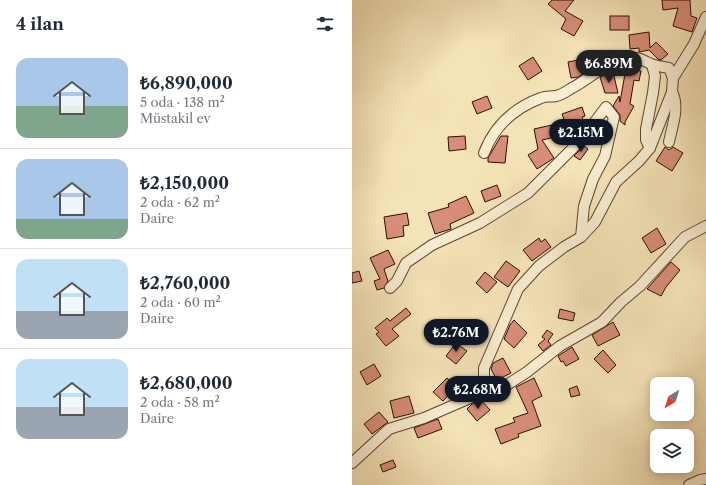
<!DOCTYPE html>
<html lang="tr">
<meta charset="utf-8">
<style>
body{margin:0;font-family:"Libre Caslon Text",serif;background:#f2f2f3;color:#1f2937;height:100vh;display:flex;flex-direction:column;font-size:15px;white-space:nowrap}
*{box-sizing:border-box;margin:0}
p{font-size:13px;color:#747a83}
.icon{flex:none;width:22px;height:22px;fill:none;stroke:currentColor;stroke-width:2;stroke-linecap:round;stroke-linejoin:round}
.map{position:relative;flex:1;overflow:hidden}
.sheet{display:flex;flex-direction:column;background:#fff;width:352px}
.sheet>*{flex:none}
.needle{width:26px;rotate:218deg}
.controls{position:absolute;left:298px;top:377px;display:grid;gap:8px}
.controls a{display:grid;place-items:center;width:44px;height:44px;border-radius:8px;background:#fff;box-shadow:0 2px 10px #0003;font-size:20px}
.price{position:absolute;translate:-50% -34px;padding:0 9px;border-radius:14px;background:#111827;color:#fff;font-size:13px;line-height:26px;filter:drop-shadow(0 1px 2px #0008)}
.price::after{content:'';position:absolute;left:50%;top:24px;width:12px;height:9px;margin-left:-6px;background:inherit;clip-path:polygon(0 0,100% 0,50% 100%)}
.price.active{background:#222;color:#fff}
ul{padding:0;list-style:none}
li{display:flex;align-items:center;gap:12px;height:100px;padding:0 16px}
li+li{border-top:1px solid #e0e1e3}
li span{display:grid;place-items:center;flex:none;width:112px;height:80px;border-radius:12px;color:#555}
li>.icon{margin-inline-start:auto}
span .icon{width:48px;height:48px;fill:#fffc;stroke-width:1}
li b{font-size:17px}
h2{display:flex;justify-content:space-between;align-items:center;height:48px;padding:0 16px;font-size:17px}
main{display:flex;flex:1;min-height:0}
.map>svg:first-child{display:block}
.building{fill:#d78d78;stroke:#2c0f00}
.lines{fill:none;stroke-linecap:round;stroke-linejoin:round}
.minor-casing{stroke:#5e442e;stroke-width:12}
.minor{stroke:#f8edd1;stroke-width:10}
</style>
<main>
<section class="sheet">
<h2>4 ilan<svg class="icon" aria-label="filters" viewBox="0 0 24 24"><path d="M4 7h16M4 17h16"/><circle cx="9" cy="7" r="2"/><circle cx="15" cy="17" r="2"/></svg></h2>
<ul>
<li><span style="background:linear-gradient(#a9c7e8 60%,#7fa58c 0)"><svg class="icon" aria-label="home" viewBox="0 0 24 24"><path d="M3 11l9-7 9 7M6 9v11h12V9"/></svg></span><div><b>₺6,890,000</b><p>5 oda · 138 m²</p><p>Müstakil ev</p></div></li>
<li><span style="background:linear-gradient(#a9c7e8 75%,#7fa58c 0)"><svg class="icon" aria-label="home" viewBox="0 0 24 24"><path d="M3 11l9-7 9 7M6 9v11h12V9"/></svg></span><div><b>₺2,150,000</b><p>2 oda · 62 m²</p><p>Daire</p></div></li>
<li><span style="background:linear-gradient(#bfe0f5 65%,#9aa5b1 0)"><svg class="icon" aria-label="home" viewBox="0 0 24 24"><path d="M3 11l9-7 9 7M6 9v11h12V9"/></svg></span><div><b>₺2,760,000</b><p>2 oda · 60 m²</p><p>Daire</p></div></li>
<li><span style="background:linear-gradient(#bfe0f5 60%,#9aa5b1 0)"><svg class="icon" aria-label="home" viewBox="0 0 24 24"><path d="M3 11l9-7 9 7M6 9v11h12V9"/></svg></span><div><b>₺2,680,000</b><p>2 oda · 58 m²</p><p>Daire</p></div></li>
</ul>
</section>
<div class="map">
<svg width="354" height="485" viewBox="0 0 354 485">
<rect width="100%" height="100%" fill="#f5e3b8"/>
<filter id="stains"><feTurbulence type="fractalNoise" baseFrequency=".005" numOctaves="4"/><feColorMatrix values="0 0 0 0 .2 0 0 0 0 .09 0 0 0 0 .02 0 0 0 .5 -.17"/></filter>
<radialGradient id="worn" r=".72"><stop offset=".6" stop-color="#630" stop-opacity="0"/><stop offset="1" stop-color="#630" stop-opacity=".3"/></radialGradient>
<g class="building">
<polygon points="200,0 222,0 213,11 231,21 222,36 209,29 214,19 196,4"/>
<polygon points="310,0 338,0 339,16 345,18 340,32 321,26 326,8 311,10"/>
<rect x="258" y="16" width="19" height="14"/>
<polygon points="297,32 298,48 304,42 316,54 309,60 306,59 297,50 287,52 287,48 278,49 277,35"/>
<polygon points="181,57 190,71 176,80 167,66"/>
<polygon points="236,58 238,69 226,77 219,78 216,62"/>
<polygon points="274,68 289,71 287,81 282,80 278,104 282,106 273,122 273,125 268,121 268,115 261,106 267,96 268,102"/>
<polygon points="261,72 266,93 253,93 248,77"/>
<polygon points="135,96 140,108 125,114 120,102"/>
<polygon points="230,107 233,116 230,117 233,124 216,130 210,114"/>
<polygon points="200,125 203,137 190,140 202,158 185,169 176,155 186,149 182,129"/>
<polygon points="113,136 114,149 97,151 96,137"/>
<polygon points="149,136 156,136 153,163 136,162 136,158"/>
<polygon points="232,146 236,149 228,160 222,156"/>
<polygon points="313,147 317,150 321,147 331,153 320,171 304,161"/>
<polygon points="145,185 149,196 133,202 129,191"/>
<polygon points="114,196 122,213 98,224 99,229 83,234 76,213 97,207 96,204"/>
<polygon points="55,213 57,225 51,226 52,236 35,239 32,217"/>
<polygon points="305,228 314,244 299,253 290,238"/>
<polygon points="187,238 189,242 193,239 199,247 180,261 171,250"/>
<polygon points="36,250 43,264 32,269 36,281 32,288 25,290 22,281 28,279 18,258"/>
<polygon points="154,261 168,271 156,287 142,277"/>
<polygon points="319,262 328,270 314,287 309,296 295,289"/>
<polygon points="7,271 10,281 0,283 0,273"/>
<polygon points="133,272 145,282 135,293 124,283"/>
<polygon points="54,308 59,314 40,329 47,336 34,346 24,334 27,332 23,328 35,318 38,321"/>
<polygon points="208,309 223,313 221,321 206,318"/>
<polygon points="162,320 175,333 162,348 152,339 158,325"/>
<polygon points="261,322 268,335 246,346 240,335"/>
<polygon points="195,330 201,334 196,341 199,345 191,351 186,345 193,339 190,337"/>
<polygon points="104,343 115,351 104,364 94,356"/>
<polygon points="220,347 227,359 214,366 211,361 209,362 206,356"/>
<polygon points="251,350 264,365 256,373 242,359"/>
<polygon points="151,358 159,373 145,380 139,369 141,363"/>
<polygon points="22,364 29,376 15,385 8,372"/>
<polygon points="95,378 104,387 91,401 81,392"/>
<polygon points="182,378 190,396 180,401 189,426 166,434 167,437 149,444 143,429 163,422 161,418 176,413 164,387"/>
<polygon points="225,386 228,395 219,397 217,389"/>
<polygon points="57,396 62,413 42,418 38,401"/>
<polygon points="129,400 138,410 125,421 115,409 120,404"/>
<polygon points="27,412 36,422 20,434 12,424"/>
<polygon points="86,419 90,429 66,438 62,428"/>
<polygon points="41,460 44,467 31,472 28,465"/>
</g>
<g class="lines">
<g class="minor-casing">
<g id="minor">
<polyline points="321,78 342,44 354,17"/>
<path d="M317,142C320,127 328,106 320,92"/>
<polyline points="298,148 294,140 294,129 301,93 303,76 300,65"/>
<path d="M132,153C142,127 162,108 189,98C194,96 199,97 204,96C210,95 215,91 220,88C237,79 252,64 270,59C283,55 289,59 299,64C305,66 311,67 317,68L321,78L320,92L298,148L287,161L264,182L243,222L229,237L212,247L187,266L166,289L132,368V392"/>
<polyline points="38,288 45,281 54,263 80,245 128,223 176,193 230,139 254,107 262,117 253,156 241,179 232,206 229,237"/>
<polyline points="0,463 37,429 72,418 132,392 141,394 175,372 208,346 250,322 269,302 288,286 333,237 354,226"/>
<polyline points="337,485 348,480 354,479"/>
</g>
</g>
<use href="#minor" class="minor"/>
</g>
<rect width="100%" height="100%" filter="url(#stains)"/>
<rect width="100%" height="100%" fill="url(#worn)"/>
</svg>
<div class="controls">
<a><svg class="needle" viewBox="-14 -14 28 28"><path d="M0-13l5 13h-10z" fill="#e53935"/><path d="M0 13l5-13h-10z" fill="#747a83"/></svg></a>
<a><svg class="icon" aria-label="layers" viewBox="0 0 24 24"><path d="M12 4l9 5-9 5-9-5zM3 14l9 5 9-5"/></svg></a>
</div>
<b class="price active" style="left:257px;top:84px">₺6.89M</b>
<b class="price" style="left:229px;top:153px">₺2.15M</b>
<b class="price" style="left:104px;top:353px">₺2.76M</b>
<b class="price" style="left:126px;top:410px">₺2.68M</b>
</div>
</main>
